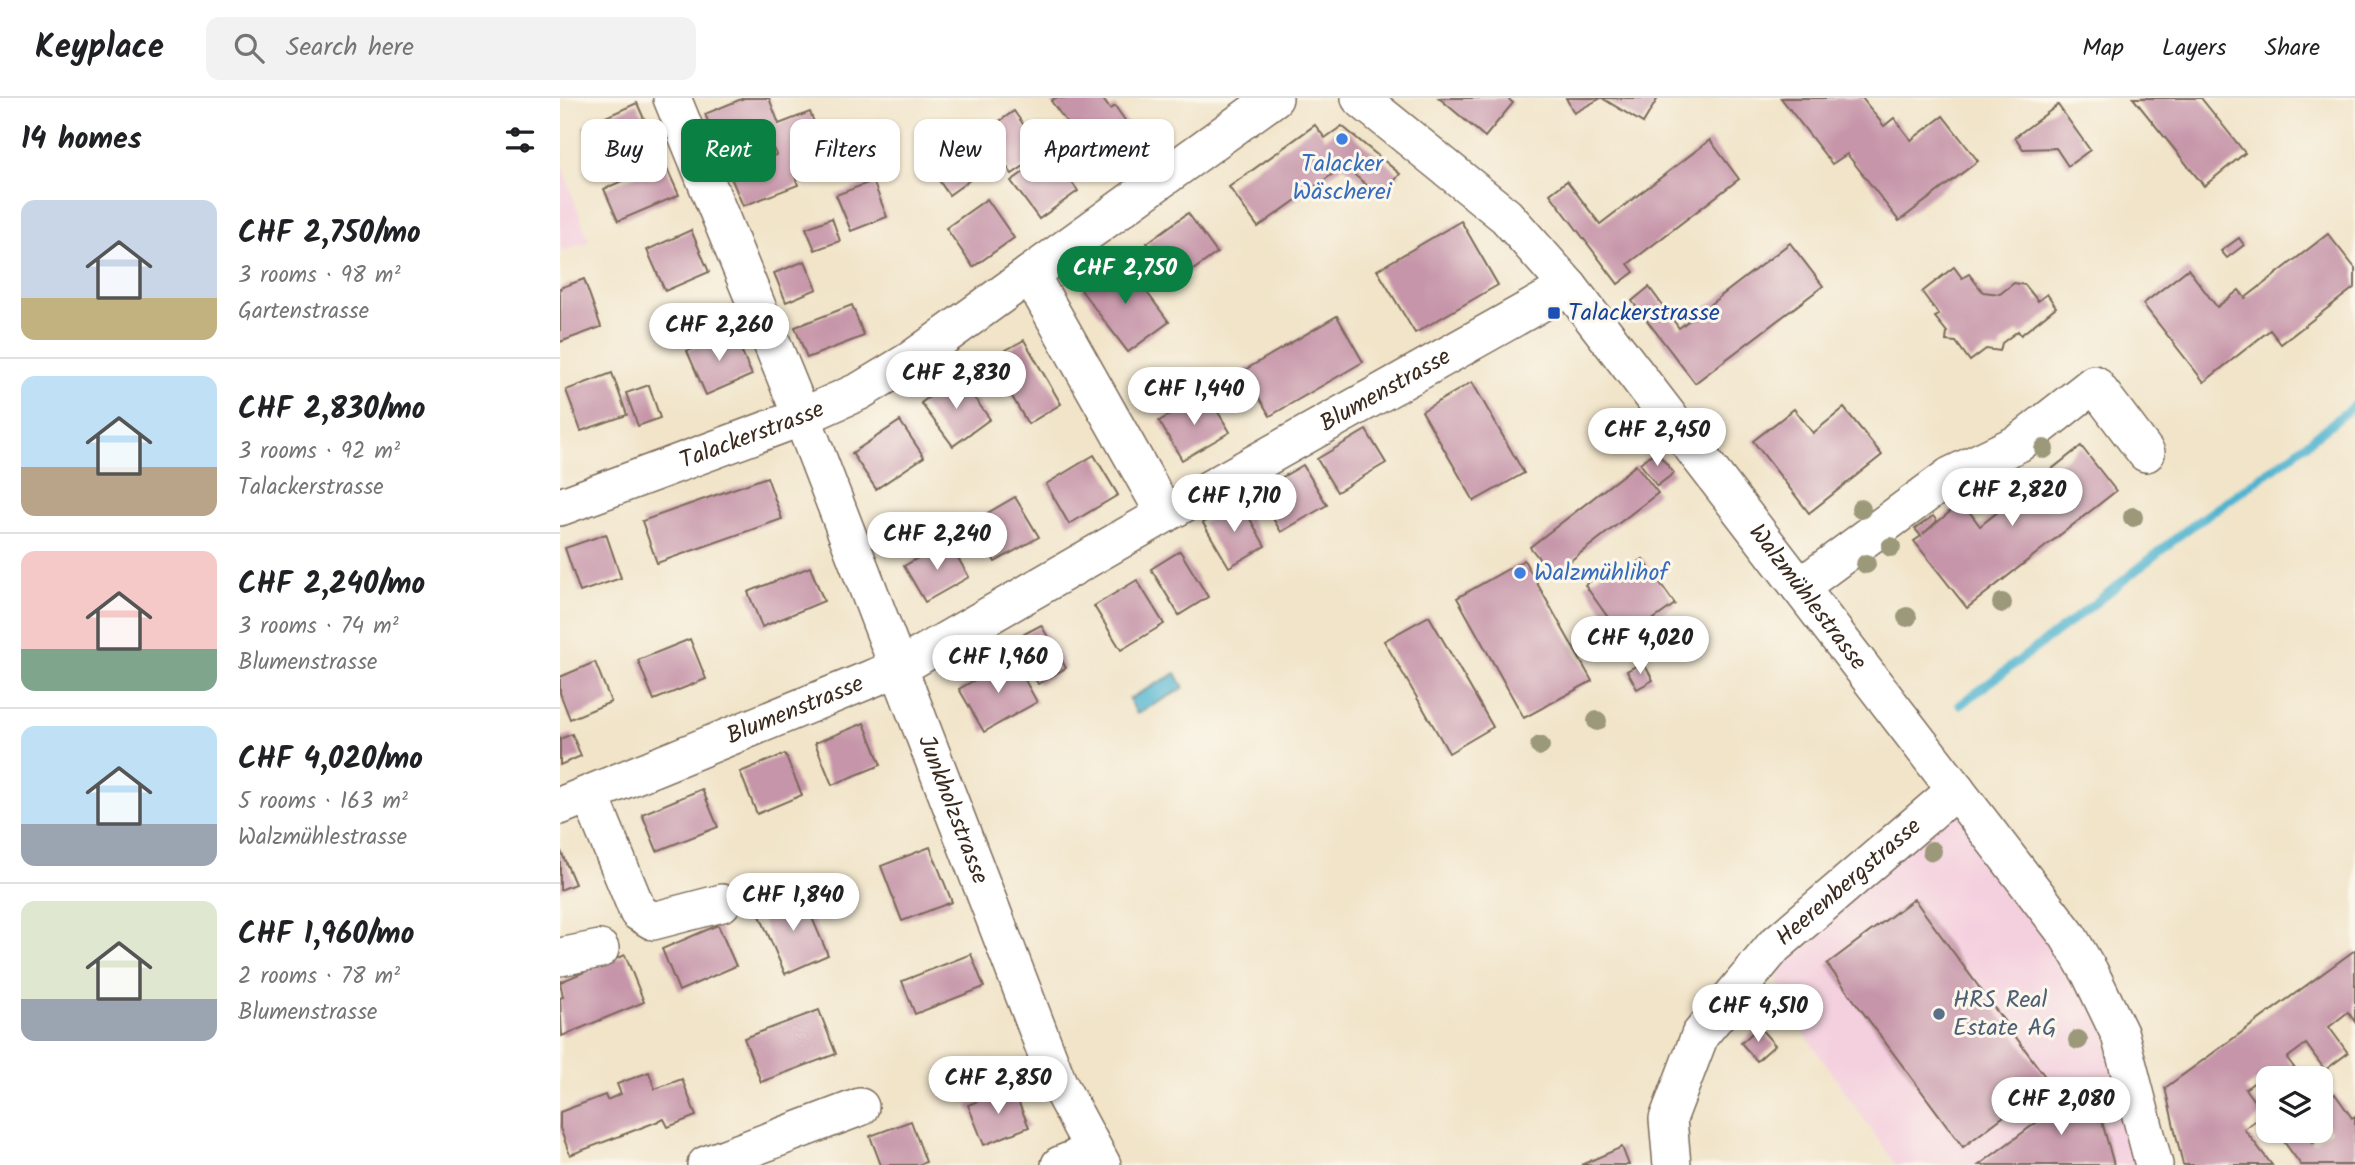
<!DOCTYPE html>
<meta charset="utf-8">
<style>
body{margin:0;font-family:Kalam,sans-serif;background:#f2f2f2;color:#202124;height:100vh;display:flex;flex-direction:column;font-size:26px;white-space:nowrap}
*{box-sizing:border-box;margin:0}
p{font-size:23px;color:#757577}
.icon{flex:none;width:38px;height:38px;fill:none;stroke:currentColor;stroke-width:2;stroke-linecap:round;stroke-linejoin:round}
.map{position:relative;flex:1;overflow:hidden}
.side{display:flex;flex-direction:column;background:#fff;width:560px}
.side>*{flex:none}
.banner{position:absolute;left:21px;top:21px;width:665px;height:63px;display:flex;gap:14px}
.fabs{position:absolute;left:1696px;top:968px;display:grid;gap:14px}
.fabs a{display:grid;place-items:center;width:77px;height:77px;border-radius:14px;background:#fff;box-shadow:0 2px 5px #0004;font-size:35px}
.price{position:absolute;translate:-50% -60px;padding:0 16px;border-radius:24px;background:#fff;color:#222;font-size:23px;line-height:46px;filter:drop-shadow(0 2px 4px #0008)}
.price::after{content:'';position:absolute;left:50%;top:42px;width:21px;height:16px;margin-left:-10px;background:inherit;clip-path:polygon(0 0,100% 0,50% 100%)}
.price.on{background:#0b8043;color:#fff}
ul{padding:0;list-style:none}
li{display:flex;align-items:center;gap:21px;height:175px;padding:0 21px}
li+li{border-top:2px solid #e0e0e0}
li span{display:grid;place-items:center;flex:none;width:196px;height:140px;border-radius:14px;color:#555}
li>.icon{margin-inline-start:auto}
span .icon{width:84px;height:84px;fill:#fffc;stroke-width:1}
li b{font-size:30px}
h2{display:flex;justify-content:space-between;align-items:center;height:84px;padding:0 21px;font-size:30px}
.pill{padding:0 24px;border-radius:14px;background:#fff;box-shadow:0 2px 5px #0004;font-size:24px;line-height:63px}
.pill.on{background:#0b8043;color:#fff}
header{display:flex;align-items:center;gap:42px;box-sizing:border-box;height:98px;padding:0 35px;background:#fff;border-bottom:2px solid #e0e0e0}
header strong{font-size:33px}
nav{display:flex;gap:38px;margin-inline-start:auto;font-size:24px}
.search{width:490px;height:63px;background:#f2f2f2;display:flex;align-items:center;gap:18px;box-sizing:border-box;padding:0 24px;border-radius:14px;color:#757577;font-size:26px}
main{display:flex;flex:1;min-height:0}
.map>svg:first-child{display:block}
.built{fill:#f4cfde}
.water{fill:#50b4cf;stroke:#466f76;stroke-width:2}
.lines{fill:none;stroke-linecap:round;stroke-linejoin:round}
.stream{stroke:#50b4cf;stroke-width:9}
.building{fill:#c695a9}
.minor-casing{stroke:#7b6b5a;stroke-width:40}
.minor{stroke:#fff;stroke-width:37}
.tree{fill:#9c987a}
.shop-dot{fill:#3f7fe0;stroke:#fbf7ec;stroke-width:2.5}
.transit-dot{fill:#1a4fb4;stroke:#fbf7ec;stroke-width:2.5}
.service-dot{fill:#5c6f8a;stroke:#fbf7ec;stroke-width:2.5}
.labels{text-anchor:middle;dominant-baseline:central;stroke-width:6;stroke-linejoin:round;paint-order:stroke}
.shop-label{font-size:24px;fill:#366cbe;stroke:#fbf7ec}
.transit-label{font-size:24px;fill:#164399;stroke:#fbf7ec;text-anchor:start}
.street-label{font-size:24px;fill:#3b2a1e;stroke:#fbf7ec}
.service-label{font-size:24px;fill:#4e5e75;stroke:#fbf7ec;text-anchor:start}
</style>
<header>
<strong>Keyplace</strong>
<div class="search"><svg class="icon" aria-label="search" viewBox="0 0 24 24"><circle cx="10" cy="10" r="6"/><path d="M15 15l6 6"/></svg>Search here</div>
<nav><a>Map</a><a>Layers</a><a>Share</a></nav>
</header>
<main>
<section class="side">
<h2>14 homes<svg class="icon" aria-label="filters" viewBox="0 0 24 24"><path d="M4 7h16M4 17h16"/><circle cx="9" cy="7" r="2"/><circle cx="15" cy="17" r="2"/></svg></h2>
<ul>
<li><span style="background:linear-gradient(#c9d6e8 70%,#c2b280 0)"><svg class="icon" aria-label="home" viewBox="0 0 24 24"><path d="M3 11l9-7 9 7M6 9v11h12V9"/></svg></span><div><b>CHF 2,750/mo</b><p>3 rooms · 98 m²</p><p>Gartenstrasse</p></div></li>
<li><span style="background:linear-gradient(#bfe0f5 65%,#b9a48a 0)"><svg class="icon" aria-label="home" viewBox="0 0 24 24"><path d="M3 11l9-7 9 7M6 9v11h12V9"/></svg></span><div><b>CHF 2,830/mo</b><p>3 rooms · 92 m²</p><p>Talackerstrasse</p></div></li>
<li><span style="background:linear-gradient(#f6c9c9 70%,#7fa58c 0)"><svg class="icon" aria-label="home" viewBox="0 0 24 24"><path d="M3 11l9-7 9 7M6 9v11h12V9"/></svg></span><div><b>CHF 2,240/mo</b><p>3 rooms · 74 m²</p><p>Blumenstrasse</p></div></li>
<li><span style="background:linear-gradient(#bfe0f5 70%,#9aa5b1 0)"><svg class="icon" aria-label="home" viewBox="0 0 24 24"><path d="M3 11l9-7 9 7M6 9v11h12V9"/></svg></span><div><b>CHF 4,020/mo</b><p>5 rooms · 163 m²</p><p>Walzmühlestrasse</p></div></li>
<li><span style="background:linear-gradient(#dfe7d0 70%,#9aa5b1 0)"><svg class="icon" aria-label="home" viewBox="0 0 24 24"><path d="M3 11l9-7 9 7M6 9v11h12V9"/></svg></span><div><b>CHF 1,960/mo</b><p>2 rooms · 78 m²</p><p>Blumenstrasse</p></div></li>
</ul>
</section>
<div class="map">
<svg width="1795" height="1067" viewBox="0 0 1795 1067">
<rect width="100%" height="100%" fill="#fbf7ec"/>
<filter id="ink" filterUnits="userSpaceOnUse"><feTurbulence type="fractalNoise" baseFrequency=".0143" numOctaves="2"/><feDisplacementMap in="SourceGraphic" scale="14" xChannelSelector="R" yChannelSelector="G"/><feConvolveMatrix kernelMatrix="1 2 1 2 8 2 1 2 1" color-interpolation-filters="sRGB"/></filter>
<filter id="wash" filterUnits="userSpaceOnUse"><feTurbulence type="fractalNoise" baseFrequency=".00686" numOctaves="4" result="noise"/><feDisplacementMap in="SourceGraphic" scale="28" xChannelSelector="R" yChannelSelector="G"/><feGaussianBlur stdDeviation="1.57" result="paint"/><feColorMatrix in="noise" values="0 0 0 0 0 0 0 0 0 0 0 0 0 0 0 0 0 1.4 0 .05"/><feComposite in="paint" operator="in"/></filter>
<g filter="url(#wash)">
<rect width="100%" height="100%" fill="#f1e4c9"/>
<g class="built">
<polygon points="0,62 29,144 0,154"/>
<polygon points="1396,692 1508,838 1594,1067 1336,1067 1219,899 1218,879 1223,861"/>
</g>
<polygon class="water" points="616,575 624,590 577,616 569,601"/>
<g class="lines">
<polyline class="stream" points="1400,607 1534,506 1625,433 1727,361 1795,307"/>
</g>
<g id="blocks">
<g class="building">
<polygon points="184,0 209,0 219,26 250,14 260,39 238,48 245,66 232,71 238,87 183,108 169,75 216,57 206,32 159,50 145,16"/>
<polygon points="495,0 542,0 550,11 555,8 583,48 545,76 491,3"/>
<polygon points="879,0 947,0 953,5 925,39"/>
<polygon points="1006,0 1041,0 1014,15"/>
<polygon points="1042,0 1098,0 1083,25"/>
<polygon points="1221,0 1302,0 1324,28 1334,20 1351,42 1383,18 1418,63 1339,123 1287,56 1272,66"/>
<polygon points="1573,0 1641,0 1685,55 1644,88"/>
<polygon points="77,5 92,39 38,63 23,29"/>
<polygon points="1498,7 1530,52 1508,68 1496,50 1463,51 1455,39"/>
<polygon points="454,13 483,55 452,76 423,35"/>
<polygon points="755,27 765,40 782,28 840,76 821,99 784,68 698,129 669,89"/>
<polygon points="391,32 421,74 389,97 360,55"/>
<polygon points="1150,42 1179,81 1068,166 1074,174 1058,186 990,96 1007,83 1040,126"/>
<polygon points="491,55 518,93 479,121 451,83"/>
<polygon points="104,64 119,97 58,123 44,91"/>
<polygon points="313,83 327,119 291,133 276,97"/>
<polygon points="427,101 454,140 413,169 386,130"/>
<polygon points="628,115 657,155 616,184 587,145"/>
<polygon points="272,120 280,143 255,152 246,130"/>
<polygon points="901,123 938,187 855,235 817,172"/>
<polygon points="131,132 149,174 105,193 87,152"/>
<polygon points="1768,136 1795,170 1795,189 1721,246 1710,232 1644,284 1583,206 1628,171 1657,209 1679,192 1685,200"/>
<polygon points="1679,140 1684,147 1667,160 1661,153"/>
<polygon points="1230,145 1263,188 1135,285 1072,203 1089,189 1119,230"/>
<polygon points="562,161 609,224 568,254 521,192"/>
<polygon points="245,163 257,191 226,204 214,175"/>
<polygon points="1394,169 1402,180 1409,176 1423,194 1440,196 1454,185 1465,187 1478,203 1487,196 1496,209 1461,237 1458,233 1442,245 1440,253 1426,251 1410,263 1396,244 1386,243 1387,234 1375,219 1379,217 1362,194"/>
<polygon points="24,181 41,229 0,244 0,190"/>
<polygon points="292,207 304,238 247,260 235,229"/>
<polygon points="777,218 803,264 710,318 683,273"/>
<polygon points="173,233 192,277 146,297 127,253"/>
<polygon points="464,242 501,306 468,326 430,261"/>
<polygon points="52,275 67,317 21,333 6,292"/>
<polygon points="398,278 430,321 393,348 361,305"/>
<polygon points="912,284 964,375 914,403 862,313"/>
<polygon points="89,287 100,320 78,328 66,295"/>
<polygon points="647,296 670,334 622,362 599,323"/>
<polygon points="1284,310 1322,357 1249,415 1193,343 1234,311 1253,335"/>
<polygon points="340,323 364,359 316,391 292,355"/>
<polygon points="806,332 826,365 777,394 757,361"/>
<polygon points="1521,348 1556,393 1407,510 1354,443 1361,438 1355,431 1373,418 1377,423 1363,436 1402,404 1420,428"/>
<polygon points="1096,353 1114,375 1097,388 1080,365"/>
<polygon points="534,357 558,397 509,426 486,386"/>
<polygon points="743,367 767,407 721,434 697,394"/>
<polygon points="1076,367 1098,395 992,477 970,449"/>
<polygon points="207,379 222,421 97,465 82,423"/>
<polygon points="455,399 479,439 435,464 412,424"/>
<polygon points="680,403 705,448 669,469 643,425"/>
<polygon points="46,436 61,480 20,494 5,450"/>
<polygon points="388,443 409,479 365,504 344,468"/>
<polygon points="620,453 648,499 619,517 591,471"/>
<polygon points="1083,461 1115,506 1064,542 1025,487 1053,467 1060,477"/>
<polygon points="964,462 1032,583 964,620 897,500"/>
<polygon points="250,469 264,503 202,529 188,494"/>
<polygon points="577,482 604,526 561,552 534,508"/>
<polygon points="869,518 933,629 889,655 824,543"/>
<polygon points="481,527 506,570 478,586 453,542"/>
<polygon points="130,541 146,581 94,602 78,562"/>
<polygon points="453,560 477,604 424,634 399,591"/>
<polygon points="35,564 51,604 10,621 0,595 0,579"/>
<polygon points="1083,564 1093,582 1077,591 1067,573"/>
<polygon points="304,625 321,667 272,687 255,645"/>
<polygon points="12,636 21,658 0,667 0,641"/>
<polygon points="225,656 242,697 197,716 180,674"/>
<polygon points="142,691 158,729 97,753 82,716"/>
<polygon points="370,749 392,804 342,823 321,768"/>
<polygon points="0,751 15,786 0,792"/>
<polygon points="241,794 268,857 225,876 198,813"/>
<polygon points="1354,801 1489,984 1403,1049 1267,866"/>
<polygon points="158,827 176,868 119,893 102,851"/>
<polygon points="1795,852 1795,924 1788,914 1769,929 1788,955 1765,972 1746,946 1727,960 1742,980 1712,980 1708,975 1685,991 1704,1016 1684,1031 1712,1067 1623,1067 1605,990"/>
<polygon points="411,856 424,889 355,916 342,883"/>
<polygon points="65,857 84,904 2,938 0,900 3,899 0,884"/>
<polygon points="259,912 276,956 201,984 184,940"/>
<polygon points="1199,929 1215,947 1197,963 1181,945"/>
<polygon points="89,974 95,991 122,981 136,1018 108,1029 104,1021 10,1057 0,1030 0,1014 45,997 47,1002 61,996 57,986"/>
<polygon points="1531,984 1554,1067 1419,1067"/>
<polygon points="452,989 469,1029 424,1047 408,1007"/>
<polygon points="1775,996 1792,1020 1795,1018 1795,1067 1741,1067 1719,1037 1725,1032 1744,1032 1753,1045 1771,1032 1760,1017 1760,1007"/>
<polygon points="351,1023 366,1064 358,1067 321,1067 310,1038"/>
<polygon points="1062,1049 1069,1067 1021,1067"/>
</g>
</g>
</g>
<g filter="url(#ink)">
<use href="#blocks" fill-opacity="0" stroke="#7b6b5a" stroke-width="2"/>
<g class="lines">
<g class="minor-casing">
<g id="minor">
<path id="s1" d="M112,0L242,319L498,985L542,1067"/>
<path id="s2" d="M800,0L946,118L1009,189L1508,838L1530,875L1560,937L1594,1067"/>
<polyline points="470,176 605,416"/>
<path id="s3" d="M0,409L242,319L300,293L351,262L714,0"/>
<polyline points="1240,489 1390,378 1459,345 1534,286 1586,355"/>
<polyline points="30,697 78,814 93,823 162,805"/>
<path id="s4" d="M0,708L340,569L605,416L1009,189"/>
<polyline points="0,859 40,851"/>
<polyline points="146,1067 300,1009"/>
<polyline points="500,1067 534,1053"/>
<path id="s5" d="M1112,1067L1108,1021L1140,937L1214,848L1396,692"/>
</g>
</g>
<use href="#minor" class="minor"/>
</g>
<g class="tree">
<circle cx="1484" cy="351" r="10"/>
<circle cx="1301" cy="411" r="10"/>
<circle cx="1573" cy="419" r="10"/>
<circle cx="1331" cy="449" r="10"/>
<circle cx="1306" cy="466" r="10"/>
<circle cx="1442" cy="505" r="10"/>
<circle cx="1347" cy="519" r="10"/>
<circle cx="1037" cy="623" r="10"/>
<circle cx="980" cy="648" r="10"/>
<circle cx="1372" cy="753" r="10"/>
<circle cx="1518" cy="942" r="10"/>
</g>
</g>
<g class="shop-dot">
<circle cx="782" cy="41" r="7"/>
<circle cx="960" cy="475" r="7"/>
</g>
<rect class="transit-dot" x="987" y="208" width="14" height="14" rx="3.5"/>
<circle class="service-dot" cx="1379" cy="916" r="7"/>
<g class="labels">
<g class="shop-label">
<text x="782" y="66">Talacker<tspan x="782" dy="28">Wäscherei</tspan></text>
<text x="974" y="475" text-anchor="start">Walzmühlihof</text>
</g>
<g class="transit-label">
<text x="1008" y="215">Talackerstrasse</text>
</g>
<g class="street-label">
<text stroke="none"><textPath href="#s4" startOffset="926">Blumenstrasse</textPath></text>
<text stroke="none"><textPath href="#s3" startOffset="205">Talackerstrasse</textPath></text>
<text stroke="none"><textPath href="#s2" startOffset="674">Walzmühlestrasse</textPath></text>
<text stroke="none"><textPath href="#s4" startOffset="254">Blumenstrasse</textPath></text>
<text stroke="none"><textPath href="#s1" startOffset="765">Junkholzstrasse</textPath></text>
<text stroke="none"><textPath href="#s5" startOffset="350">Heerenbergstrasse</textPath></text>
</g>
<g class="service-label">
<text x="1393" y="902">HRS Real<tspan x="1393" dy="28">Estate AG</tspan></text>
</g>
</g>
</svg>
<div class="fabs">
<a><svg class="icon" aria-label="layers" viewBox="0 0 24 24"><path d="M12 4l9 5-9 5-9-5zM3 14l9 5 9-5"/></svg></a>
</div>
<b class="price on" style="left:565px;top:208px">CHF 2,750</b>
<b class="price" style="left:159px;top:265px">CHF 2,260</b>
<b class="price" style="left:396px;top:313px">CHF 2,830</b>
<b class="price" style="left:634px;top:329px">CHF 1,440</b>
<b class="price" style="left:1097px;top:370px">CHF 2,450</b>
<b class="price" style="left:1452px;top:430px">CHF 2,820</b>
<b class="price" style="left:674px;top:436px">CHF 1,710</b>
<b class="price" style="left:377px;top:474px">CHF 2,240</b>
<b class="price" style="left:1080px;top:578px">CHF 4,020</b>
<b class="price" style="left:438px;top:597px">CHF 1,960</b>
<b class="price" style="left:233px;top:835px">CHF 1,840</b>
<b class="price" style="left:1198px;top:946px">CHF 4,510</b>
<b class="price" style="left:438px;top:1018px">CHF 2,850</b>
<b class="price" style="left:1501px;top:1039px">CHF 2,080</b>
<div class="banner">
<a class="pill">Buy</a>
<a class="pill on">Rent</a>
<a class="pill">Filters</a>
<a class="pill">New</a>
<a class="pill">Apartment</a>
</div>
</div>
</main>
